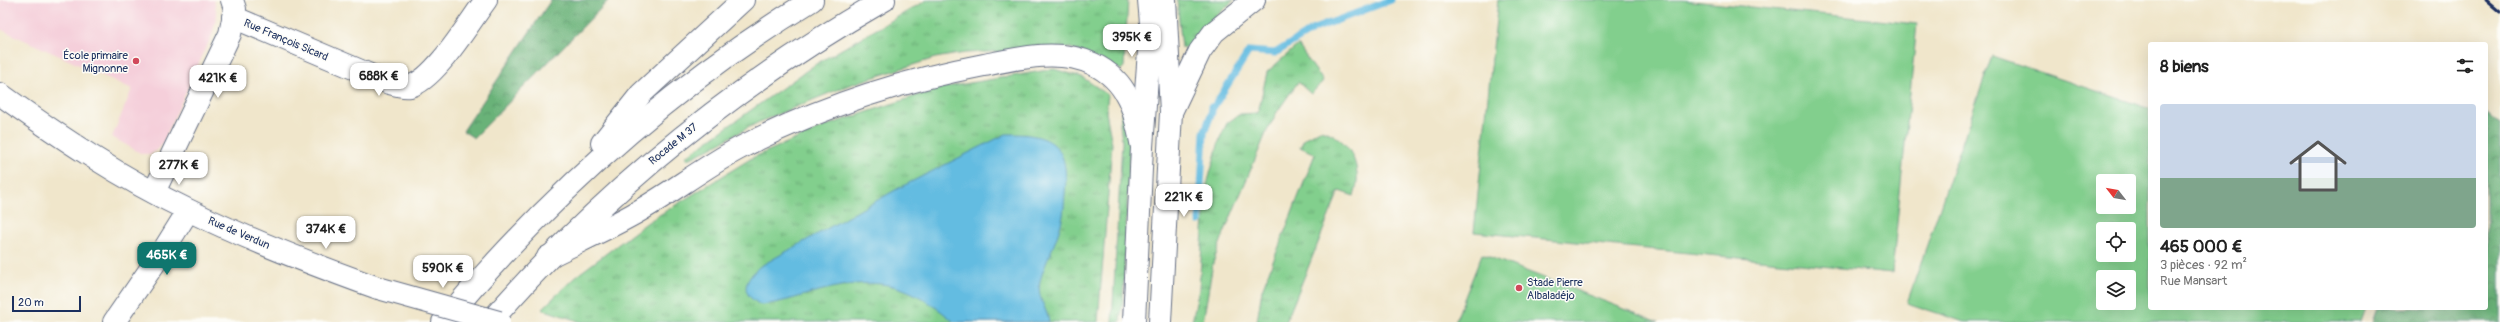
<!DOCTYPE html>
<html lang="fr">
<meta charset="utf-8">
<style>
body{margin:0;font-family:Pangolin,sans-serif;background:#f6f6f6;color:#222;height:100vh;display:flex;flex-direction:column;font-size:15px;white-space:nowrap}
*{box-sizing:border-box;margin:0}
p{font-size:13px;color:#767676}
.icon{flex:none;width:22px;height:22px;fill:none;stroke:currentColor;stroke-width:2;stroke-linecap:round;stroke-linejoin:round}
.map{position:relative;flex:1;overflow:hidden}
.sheet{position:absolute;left:2148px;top:42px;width:340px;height:268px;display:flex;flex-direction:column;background:#fff;border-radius:4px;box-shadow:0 4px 16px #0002}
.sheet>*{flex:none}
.needle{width:26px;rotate:301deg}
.controls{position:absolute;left:2096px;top:174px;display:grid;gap:8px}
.controls a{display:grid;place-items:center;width:40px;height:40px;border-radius:4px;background:#fff;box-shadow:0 4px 16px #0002;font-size:20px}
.scale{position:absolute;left:12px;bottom:10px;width:69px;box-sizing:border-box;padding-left:4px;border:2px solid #1b2f5e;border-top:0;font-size:11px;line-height:14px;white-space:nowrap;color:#1b2f5e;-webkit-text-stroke:3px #fdfcf7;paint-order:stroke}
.price{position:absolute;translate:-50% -34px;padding:0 9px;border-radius:8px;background:#fff;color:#222;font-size:13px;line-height:26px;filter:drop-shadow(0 1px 2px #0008)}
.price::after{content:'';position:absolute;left:50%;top:24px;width:12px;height:9px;margin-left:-6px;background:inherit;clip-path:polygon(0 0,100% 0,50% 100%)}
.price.current{background:#0f766e;color:#fff}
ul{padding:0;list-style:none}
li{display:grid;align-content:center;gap:8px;height:212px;padding:0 12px}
li span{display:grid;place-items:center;height:124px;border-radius:4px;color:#555}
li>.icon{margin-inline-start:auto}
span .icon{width:72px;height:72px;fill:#fffc;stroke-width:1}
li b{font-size:17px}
h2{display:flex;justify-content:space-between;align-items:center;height:48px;padding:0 12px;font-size:17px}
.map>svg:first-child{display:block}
.built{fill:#f5cfda}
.grass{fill:url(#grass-tufts);stroke:#4e7f76}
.forest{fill:url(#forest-crowns);stroke:#42706b}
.park{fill:#82cf8d;stroke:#4e7f76;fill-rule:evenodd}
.water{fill:#64bce1;stroke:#4076a0}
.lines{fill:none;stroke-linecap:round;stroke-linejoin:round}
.stream{stroke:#64bce1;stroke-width:7}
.minor-casing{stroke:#666f84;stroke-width:24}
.major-casing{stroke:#666f84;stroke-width:24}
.highway-casing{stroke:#666f84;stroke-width:24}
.minor{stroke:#fff;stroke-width:22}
.major{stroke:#fff;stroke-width:22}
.highway{stroke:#fff;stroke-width:22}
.rail{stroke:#1b2f5e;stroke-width:3}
.major-bridge-casing{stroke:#666f84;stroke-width:24;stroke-linecap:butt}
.major-bridge{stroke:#fff;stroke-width:22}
.poi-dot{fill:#d1495b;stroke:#fdfcf7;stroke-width:1.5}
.labels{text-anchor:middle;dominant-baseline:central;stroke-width:3;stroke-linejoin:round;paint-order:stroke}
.street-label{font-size:11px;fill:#1b2f5e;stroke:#fdfcf7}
.poi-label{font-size:11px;fill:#1b2f5e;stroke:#fdfcf7;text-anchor:end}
</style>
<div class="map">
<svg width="2500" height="322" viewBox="0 0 2500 322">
<defs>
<pattern id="grass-tufts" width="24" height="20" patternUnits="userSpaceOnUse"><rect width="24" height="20" fill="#82cf8d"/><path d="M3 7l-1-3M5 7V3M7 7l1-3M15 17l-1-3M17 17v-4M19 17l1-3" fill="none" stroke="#6aa876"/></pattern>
<pattern id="forest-crowns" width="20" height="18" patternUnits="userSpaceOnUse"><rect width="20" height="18" fill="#69b278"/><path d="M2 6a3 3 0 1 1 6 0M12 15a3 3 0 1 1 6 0" fill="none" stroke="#569166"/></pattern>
</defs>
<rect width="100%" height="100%" fill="#fdfcf7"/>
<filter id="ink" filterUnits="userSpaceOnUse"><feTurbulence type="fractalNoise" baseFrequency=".025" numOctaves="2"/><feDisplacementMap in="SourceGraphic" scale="8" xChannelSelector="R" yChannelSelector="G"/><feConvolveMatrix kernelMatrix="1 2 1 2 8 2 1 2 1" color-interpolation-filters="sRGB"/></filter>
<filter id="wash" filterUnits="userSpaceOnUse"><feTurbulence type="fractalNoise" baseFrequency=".012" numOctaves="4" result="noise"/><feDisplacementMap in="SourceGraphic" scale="16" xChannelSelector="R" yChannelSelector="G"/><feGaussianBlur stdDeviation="0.9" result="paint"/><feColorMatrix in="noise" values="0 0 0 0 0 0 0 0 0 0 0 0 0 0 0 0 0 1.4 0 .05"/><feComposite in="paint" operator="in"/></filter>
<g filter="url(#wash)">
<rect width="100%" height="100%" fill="#f0e6cb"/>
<polygon class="built" points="0,0 214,0 217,16 212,35 162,144 157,150 151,154 142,154 112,137 132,89 0,29"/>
<g class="grass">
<polygon points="927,0 1128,0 1124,67 1121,70 1071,48 965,53 935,58 849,85 759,122 693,157 688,159 685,157 816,64"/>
<polygon points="1177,0 1234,0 1201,30 1188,49 1182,48"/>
<polygon points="1298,45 1323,81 1311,94 1298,82 1277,112 1267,131 1224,233 1213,263 1203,322 1192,322 1199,289 1206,188 1220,138 1227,123 1240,114 1258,113 1267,72"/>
<polygon points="1054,69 1082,77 1108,95 1106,112 1112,144 1098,322 581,322 542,309 575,277 648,222 752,158 828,125 940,88"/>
<polygon points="1122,108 1126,119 1130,139 1123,299 1120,322 1112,322 1122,142 1120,124"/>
<path d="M1320,130C1350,136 1364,169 1354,196L1339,191L1286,322H1257L1262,290L1315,154L1300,147L1305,138Z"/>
</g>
<g class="forest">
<polygon points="551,0 609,0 474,138 463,131"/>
<polygon points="2486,112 2500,124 2500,322 2372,322 2377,308 2486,308"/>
</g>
<g class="park">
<polygon points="1498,0 1682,0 1917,24 1892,273 1474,232"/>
<path d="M1992,56L2150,109V308H2366L2361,322H1964L1907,303ZM2103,181H2129V207H2103ZM2103,229H2129V255H2103ZM2103,277H2129V303H2103Z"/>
<polygon points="1482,254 1658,322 1455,322"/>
</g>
<path class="water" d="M1006,134C1052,133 1070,145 1065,194C1064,204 1064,215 1061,224C1056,244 1045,262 1040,281C1036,298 1047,307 1049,322H954C906,280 875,276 815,292C798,297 780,303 761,305C739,293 744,282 759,267L899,188Z"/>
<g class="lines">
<g class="stream">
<polyline points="1213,108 1249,51 1275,53 1314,29 1391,0"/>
<polyline points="1199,221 1204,133 1212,112 1211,107"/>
</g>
</g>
</g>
<g filter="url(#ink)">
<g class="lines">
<g class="minor-casing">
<g id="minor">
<path d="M233,17L389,83C396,85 403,87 410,86C435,80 470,21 486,0"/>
<polyline points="154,192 230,34 235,9 232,0"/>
<polyline points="114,322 163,251 188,211"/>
<polyline points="1134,322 1142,147 1151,23 1149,0"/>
<polyline points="1160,322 1171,112 1165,0"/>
</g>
</g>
<g class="major-casing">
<path id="major" d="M0,94C60,137 121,178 188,210C249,240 314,265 378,288"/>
</g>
<g class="highway-casing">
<g id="highway">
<polyline points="1171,112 1200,51 1214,32 1254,0"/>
<polyline points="602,143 641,94 743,0"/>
<path d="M548,257C576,243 605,230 632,215C668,195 701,169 738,149C815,109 899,81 984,65C1018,58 1060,48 1093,64C1129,81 1135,112 1142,147"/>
<path d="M443,322C549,196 671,86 812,0"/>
<path d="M490,322C603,192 735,85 884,0"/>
</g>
</g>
<use href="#minor" class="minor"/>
<use href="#major" class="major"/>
<use href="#highway" class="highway"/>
<polyline class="rail" points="2486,0 2500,12"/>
<g class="major-bridge-casing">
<polyline id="major-bridge" points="378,288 499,322"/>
</g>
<use href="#major-bridge" class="major-bridge"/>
</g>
</g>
<g class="poi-dot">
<circle cx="136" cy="61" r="4"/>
<circle cx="1519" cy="288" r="4"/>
</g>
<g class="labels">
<g class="street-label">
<text transform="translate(286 40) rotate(23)">Rue François Sicard</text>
<text transform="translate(673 144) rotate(-39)">Rocade M 37</text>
<text transform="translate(239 233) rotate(23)">Rue de Verdun</text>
</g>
<g class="poi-label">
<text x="128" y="55">École primaire<tspan x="128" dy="13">Mignonne</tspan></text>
<text x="1527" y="282" text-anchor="start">Stade Pierre<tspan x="1527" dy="13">Albaladéjo</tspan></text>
</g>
</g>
</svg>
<div class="controls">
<a><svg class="needle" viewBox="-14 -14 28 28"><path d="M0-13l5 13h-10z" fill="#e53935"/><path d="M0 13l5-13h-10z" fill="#767676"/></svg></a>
<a><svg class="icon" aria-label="locate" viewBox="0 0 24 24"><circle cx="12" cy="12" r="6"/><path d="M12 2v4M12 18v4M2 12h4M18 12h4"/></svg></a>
<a><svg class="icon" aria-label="layers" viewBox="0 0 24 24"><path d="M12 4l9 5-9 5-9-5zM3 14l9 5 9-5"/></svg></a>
</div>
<div class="scale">20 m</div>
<b class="price" style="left:1132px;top:58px">395K €</b>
<b class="price" style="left:379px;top:97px">688K €</b>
<b class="price" style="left:218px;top:99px">421K €</b>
<b class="price" style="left:179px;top:186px">277K €</b>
<b class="price" style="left:1184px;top:218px">221K €</b>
<b class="price" style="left:326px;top:250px">374K €</b>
<b class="price current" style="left:167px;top:276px">465K €</b>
<b class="price" style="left:443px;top:289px">590K €</b>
<section class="sheet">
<h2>8 biens<svg class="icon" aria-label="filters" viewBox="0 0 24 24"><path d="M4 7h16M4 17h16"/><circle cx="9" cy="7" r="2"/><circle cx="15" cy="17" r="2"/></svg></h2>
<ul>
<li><span style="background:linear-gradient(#c9d6e8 60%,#7fa58c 0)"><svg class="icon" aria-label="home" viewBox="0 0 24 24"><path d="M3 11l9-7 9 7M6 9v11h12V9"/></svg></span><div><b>465 000 €</b><p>3 pièces · 92 m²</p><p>Rue Mansart</p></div></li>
</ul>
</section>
</div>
